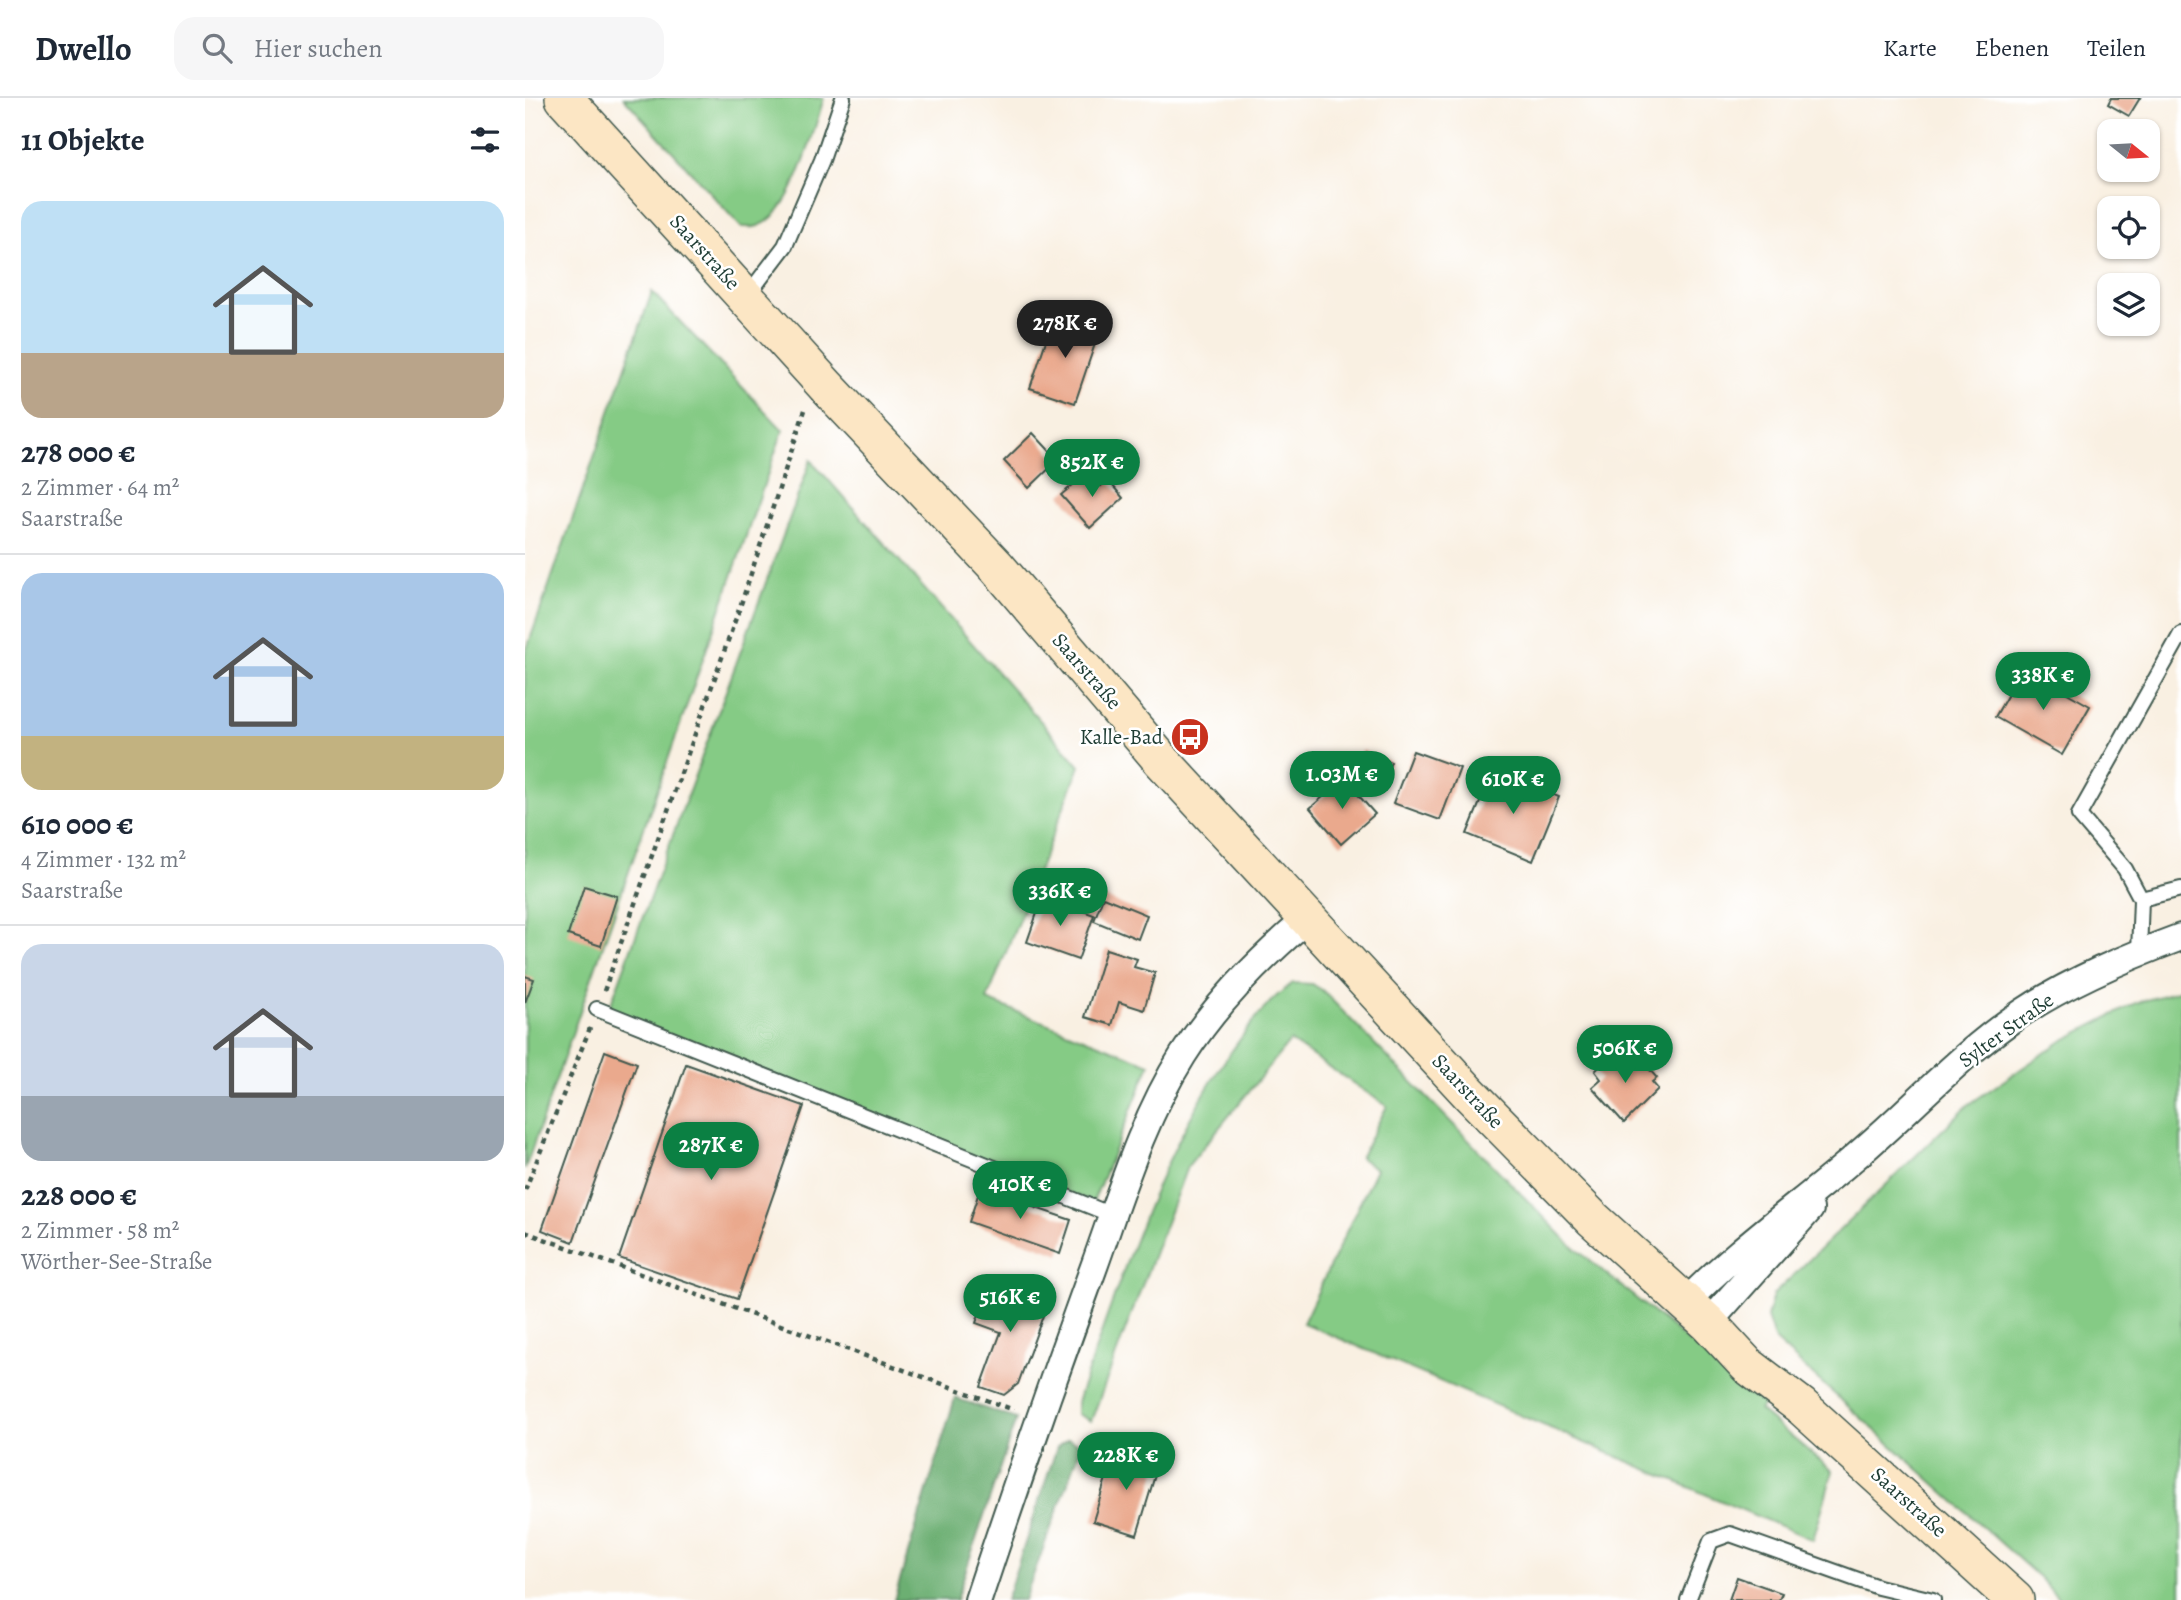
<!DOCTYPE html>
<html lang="de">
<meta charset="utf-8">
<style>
body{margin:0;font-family:Alegreya,serif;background:#f6f6f7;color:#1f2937;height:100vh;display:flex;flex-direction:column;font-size:26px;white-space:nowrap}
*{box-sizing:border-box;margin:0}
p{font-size:23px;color:#747a83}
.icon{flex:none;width:38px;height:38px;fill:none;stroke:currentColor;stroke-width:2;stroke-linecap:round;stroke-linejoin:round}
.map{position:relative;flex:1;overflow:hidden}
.details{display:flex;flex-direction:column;background:#fff;width:525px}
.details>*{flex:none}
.needle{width:46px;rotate:108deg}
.fabs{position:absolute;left:1572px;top:21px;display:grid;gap:14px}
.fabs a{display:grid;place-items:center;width:63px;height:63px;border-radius:14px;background:#fff;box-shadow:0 2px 5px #0004;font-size:35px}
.price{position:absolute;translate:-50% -60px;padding:0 16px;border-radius:24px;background:#0b8043;color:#fff;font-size:23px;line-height:46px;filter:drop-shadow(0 2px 4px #0008)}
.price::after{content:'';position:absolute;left:50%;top:42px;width:21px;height:16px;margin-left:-10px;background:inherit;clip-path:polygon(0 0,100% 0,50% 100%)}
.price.active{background:#222;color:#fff}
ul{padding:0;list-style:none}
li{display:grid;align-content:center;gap:14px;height:371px;padding:0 21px}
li+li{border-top:2px solid #e0e1e3}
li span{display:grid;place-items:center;height:217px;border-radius:21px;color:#555}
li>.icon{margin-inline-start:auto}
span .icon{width:126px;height:126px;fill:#fffc;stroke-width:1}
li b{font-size:30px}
h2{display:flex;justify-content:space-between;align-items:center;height:84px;padding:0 21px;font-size:30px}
header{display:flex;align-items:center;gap:42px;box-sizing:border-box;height:98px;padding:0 35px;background:#fff;border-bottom:2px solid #e0e1e3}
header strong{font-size:33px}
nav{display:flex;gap:38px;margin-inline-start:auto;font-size:24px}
.search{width:490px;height:63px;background:#f6f6f7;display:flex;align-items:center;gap:18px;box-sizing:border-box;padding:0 24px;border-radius:21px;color:#747a83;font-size:26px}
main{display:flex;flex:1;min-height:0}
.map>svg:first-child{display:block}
.green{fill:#85cb85;stroke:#52845c;stroke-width:2}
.forest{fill:#6caf72;stroke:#467653;stroke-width:2}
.building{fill:#eaa98d}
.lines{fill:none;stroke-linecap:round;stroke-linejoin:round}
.lane-casing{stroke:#40584e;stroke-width:18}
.street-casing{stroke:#40584e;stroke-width:30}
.secondary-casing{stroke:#40584e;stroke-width:40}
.path{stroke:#40584e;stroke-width:4.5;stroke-dasharray:5 5;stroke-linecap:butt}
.lane{stroke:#fff;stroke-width:14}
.street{stroke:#fff;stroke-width:26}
.secondary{stroke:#fce6c4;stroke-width:37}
.labels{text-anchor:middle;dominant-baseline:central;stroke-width:5;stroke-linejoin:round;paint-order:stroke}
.street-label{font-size:21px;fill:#1f3d34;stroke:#fff}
.poi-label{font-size:21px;fill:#1f3d34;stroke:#fff;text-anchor:end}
</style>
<header>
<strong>Dwello</strong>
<div class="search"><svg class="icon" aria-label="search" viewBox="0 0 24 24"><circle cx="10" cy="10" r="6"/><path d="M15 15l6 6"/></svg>Hier suchen</div>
<nav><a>Karte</a><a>Ebenen</a><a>Teilen</a></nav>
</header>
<main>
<section class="details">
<h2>11 Objekte<svg class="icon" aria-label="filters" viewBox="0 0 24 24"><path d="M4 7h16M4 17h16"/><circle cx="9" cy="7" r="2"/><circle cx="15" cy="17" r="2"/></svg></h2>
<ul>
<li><span style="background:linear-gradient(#bfe0f5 70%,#b9a48a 0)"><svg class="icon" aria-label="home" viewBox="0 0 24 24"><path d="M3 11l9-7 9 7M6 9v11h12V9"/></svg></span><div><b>278 000 €</b><p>2 Zimmer · 64 m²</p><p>Saarstraße</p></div></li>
<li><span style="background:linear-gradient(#a9c7e8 75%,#c2b280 0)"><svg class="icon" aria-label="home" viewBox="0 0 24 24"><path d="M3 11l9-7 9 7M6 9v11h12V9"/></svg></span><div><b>610 000 €</b><p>4 Zimmer · 132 m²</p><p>Saarstraße</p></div></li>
<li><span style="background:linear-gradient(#c9d6e8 70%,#9aa5b1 0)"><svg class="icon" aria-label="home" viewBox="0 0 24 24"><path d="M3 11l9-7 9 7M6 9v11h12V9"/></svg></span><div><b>228 000 €</b><p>2 Zimmer · 58 m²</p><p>Wörther-See-Straße</p></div></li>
</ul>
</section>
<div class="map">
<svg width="1656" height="1502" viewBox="0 0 1656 1502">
<rect width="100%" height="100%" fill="#fff"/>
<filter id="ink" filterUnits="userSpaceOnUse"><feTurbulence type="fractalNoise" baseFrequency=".0143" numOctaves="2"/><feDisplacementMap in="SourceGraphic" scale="14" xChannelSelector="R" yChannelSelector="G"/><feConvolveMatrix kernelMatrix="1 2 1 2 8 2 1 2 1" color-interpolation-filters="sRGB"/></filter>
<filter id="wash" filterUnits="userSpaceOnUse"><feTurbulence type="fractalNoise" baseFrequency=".00686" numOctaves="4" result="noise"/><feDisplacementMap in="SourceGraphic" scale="28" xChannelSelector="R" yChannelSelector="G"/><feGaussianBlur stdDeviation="1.57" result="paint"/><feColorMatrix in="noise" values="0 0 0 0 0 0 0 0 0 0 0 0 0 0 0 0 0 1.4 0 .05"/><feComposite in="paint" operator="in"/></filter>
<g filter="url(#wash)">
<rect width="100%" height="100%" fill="#f9f0e2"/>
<g class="green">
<path d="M99,0H299C289,31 268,118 233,128C228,130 221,129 216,129Z"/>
<polygon points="127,194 258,332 0,1071 0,556"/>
<polygon points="286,362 555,668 462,902 625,966 568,1104 81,919"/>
<path d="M768,885L787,886L797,892L1045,1146L1239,1306L1234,1312L1308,1373L1288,1442L778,1225L851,1071L835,1060L862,1008L765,943L662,1069L566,1323L552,1316V1304C594,1186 630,1066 701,961C721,933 739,905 768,885Z"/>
<polygon points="1656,892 1656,1502 1535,1502 1514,1479 1250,1243 1242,1219 1248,1197 1443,1007 1537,943 1611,905"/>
</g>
<g class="forest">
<polygon points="430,1300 491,1321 431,1502 369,1502"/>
<polygon points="543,1341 557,1347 499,1502 481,1502 532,1349"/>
</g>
<g id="blocks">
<g class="building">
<polygon points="1586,0 1615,0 1604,18 1583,6"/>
<polygon points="529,219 574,234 550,305 505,290"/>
<polygon points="508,335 533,362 504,390 479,363"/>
<polygon points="563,374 576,388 583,382 598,400 565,430 536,397"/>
<polygon points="1498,570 1565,608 1537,657 1470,619"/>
<polygon points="837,652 866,664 859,681 849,676 846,683 828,675"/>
<polygon points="888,653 935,670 915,722 868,705"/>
<polygon points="968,672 1034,699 1008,763 942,736"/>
<polygon points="819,681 850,716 816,746 785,710"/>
<polygon points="59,788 92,798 76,848 43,837"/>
<polygon points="518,798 569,817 553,862 502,844"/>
<polygon points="578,799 622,817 613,841 569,823"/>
<polygon points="581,851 612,861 609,869 630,875 619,912 594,904 587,927 560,919"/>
<polygon points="0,878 9,881 0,905"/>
<polygon points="80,953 112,965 48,1144 17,1132"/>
<polygon points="1089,955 1093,960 1099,955 1112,968 1117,963 1132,980 1127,984 1133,991 1099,1025 1067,989 1076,981 1070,973"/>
<polygon points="161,966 279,1008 212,1201 94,1160"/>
<polygon points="455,1091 546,1122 535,1156 444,1124"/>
<polygon points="466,1183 523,1204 493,1286 479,1297 456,1289 476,1234 451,1225"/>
<polygon points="590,1351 634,1364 612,1437 568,1423"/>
<polygon points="1212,1479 1257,1495 1254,1502 1204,1502"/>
</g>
</g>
</g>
<g filter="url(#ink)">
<use href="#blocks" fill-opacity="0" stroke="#40584e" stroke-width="2"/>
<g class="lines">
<g class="lane-casing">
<g id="lane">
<polyline points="222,198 260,148 297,62 318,0"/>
<polyline points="1616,801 1600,771 1554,717 1656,536"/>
<polyline points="1614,855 1616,801 1656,791"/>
<polyline points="72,911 587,1117"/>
<polyline points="1163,1502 1186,1443 1205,1436 1353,1489 1408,1502"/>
</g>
</g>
<g class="street-casing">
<g id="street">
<path d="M1160,1205C1212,1151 1272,1109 1329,1060C1386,1012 1436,955 1498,914C1547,882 1602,859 1656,839"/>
<polyline points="1183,1225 1285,1111"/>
<path d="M453,1502C490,1390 529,1278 570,1166C595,1096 618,1020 658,957C691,905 737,859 783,820"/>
</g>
</g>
<g class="secondary-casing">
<polyline id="secondary" points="39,0 301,288 472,469 637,663 945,996 1068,1121 1183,1225 1222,1267 1276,1308 1490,1502"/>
</g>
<g class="path">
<polyline points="79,893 217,503 280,312"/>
<polyline points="0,1092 65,930"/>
<polyline points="0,1134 489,1312"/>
</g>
<use href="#lane" class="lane"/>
<use href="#street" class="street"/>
<use href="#secondary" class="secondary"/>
</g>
</g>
<defs>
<g id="bus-disc" transform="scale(2.0125)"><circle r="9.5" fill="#c8321e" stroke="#fff"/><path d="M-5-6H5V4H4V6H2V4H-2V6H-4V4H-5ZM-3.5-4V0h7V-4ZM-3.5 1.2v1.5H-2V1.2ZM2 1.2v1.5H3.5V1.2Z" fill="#fff"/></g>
</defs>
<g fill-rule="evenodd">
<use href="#bus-disc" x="665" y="639"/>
</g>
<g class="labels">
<g class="street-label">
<text transform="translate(180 154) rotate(48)">Saarstraße</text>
<text transform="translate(562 573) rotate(49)">Saarstraße</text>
<text transform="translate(1481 932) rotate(-36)">Sylter Straße</text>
<text transform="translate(943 993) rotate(47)">Saarstraße</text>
<text transform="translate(1384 1404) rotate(42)">Saarstraße</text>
</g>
<g class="poi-label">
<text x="638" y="639">Kalle-Bad</text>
</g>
</g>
</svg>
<div class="fabs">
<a><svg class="needle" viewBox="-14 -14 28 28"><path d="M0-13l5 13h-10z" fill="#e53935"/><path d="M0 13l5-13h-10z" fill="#747a83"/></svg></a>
<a><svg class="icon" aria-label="locate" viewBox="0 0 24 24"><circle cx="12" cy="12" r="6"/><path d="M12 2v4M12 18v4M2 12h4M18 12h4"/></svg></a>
<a><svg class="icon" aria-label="layers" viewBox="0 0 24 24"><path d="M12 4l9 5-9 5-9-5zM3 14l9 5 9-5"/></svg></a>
</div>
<b class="price active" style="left:540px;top:262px">278K €</b>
<b class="price" style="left:567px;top:401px">852K €</b>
<b class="price" style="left:1518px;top:614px">338K €</b>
<b class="price" style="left:817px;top:713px">1.03M €</b>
<b class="price" style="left:988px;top:718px">610K €</b>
<b class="price" style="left:535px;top:830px">336K €</b>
<b class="price" style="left:1100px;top:987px">506K €</b>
<b class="price" style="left:186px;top:1084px">287K €</b>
<b class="price" style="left:495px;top:1123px">410K €</b>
<b class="price" style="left:485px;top:1236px">516K €</b>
<b class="price" style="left:601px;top:1394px">228K €</b>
</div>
</main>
